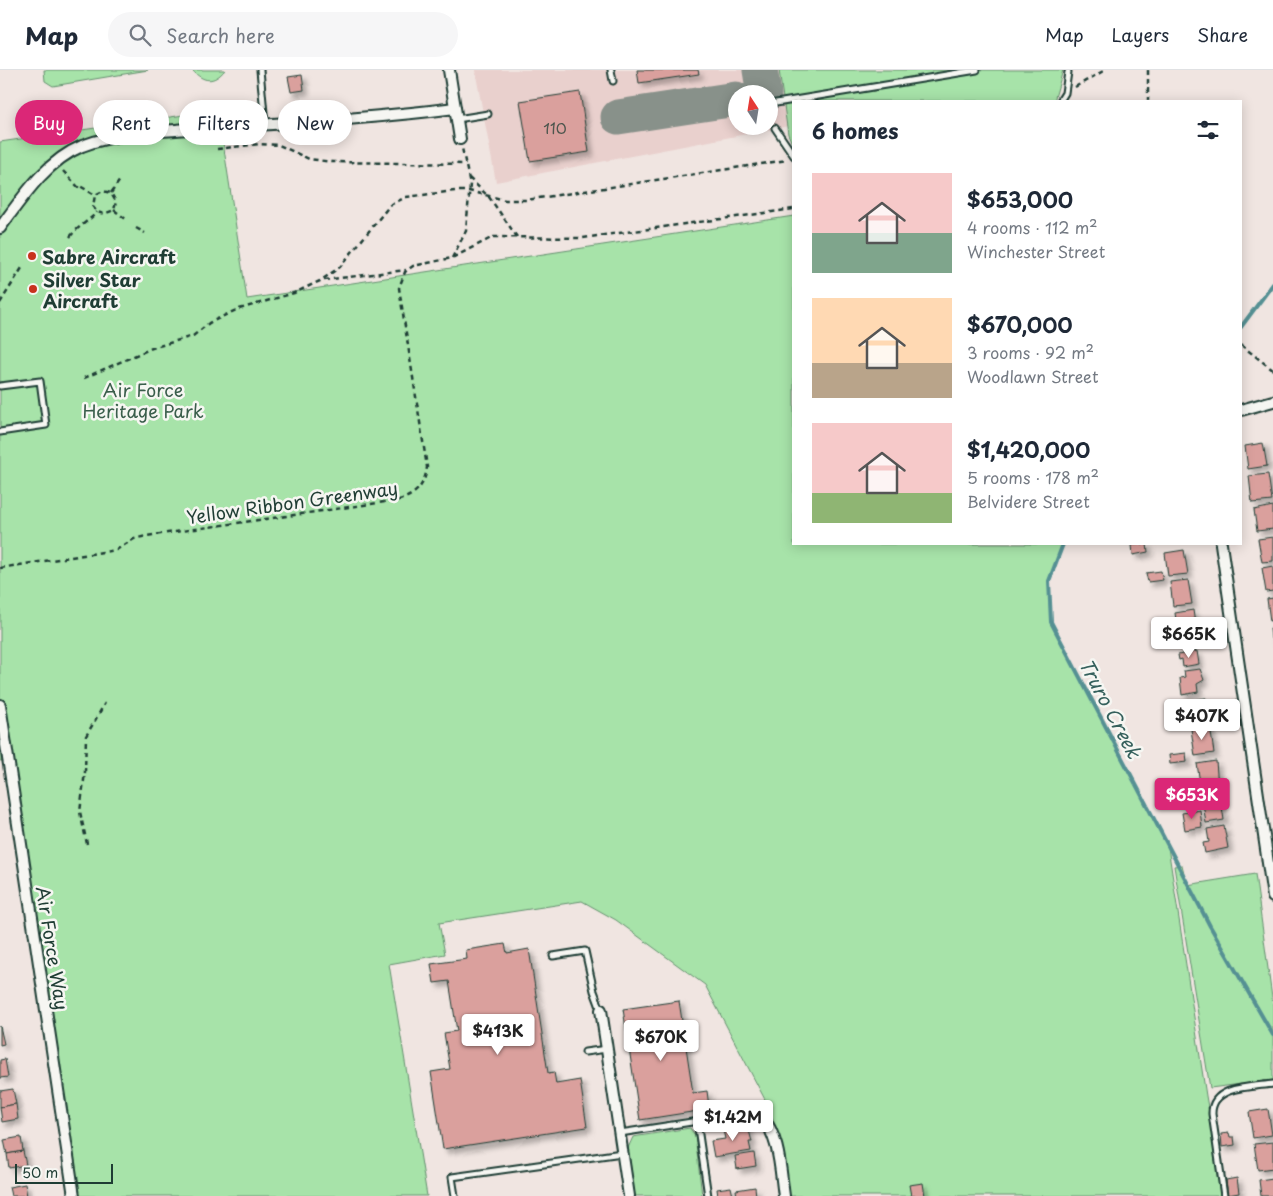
<!DOCTYPE html>
<meta charset="utf-8">
<style>
body{margin:0;font-family:"Playpen Sans",sans-serif;background:#f6f6f7;color:#1f2937;height:100vh;display:flex;flex-direction:column;font-size:19px;white-space:nowrap}
*{box-sizing:border-box;margin:0}
p{font-size:16px;color:#747a83}
.icon{flex:none;width:28px;height:28px;fill:none;stroke:currentColor;stroke-width:2;stroke-linecap:round;stroke-linejoin:round}
.map{position:relative;flex:1;overflow:hidden}
.sheet{position:absolute;left:792px;top:30px;width:450px;height:445px;display:flex;flex-direction:column;background:#fff;border-radius:0px;box-shadow:0 2px 12px #0003}
.sheet>*{flex:none}
.top-card{position:absolute;left:15px;top:30px;width:475px;height:45px;display:flex;gap:10px}
.needle{width:32px;rotate:348deg}
.buttons{position:absolute;left:728px;top:15px;display:grid;gap:10px}
.buttons a{display:grid;place-items:center;width:50px;height:50px;border-radius:50%;background:#fff;box-shadow:0 2px 12px #0003;font-size:25px}
.scale{position:absolute;left:15px;bottom:12px;width:98px;box-sizing:border-box;padding-left:5px;border:2px solid #1f3d34;border-top:0;font-size:14px;line-height:18px;white-space:nowrap;color:#1f3d34;-webkit-text-stroke:4px #f6f6f2;paint-order:stroke}
.price{position:absolute;translate:-50% -42px;padding:0 11px;border-radius:5px;background:#fff;color:#222;font-size:16px;line-height:32px;filter:drop-shadow(0 1px 2px #0008)}
.price::after{content:'';position:absolute;left:50%;top:30px;width:15px;height:11px;margin-left:-8px;background:inherit;clip-path:polygon(0 0,100% 0,50% 100%)}
.price.selected{background:#db2777;color:#fff}
ul{padding:0;list-style:none}
li{display:flex;align-items:center;gap:15px;height:125px;padding:0 20px}
li span{display:grid;place-items:center;flex:none;width:140px;height:100px;border-radius:0px;color:#555}
li>.icon{margin-inline-start:auto}
span .icon{width:60px;height:60px;fill:#fffc;stroke-width:1}
li b{font-size:21px}
h2{display:flex;justify-content:space-between;align-items:center;height:60px;padding:0 20px;font-size:21px}
.pill{padding:0 18px;border-radius:22px;background:#fff;box-shadow:0 2px 12px #0003;font-size:18px;line-height:45px}
.pill.selected{background:#db2777;color:#fff}
header{display:flex;align-items:center;gap:30px;box-sizing:border-box;height:70px;padding:0 25px;background:#fff;border-bottom:1px solid #e0e1e3}
header strong{font-size:24px}
nav{display:flex;gap:28px;margin-inline-start:auto;font-size:18px}
.search{width:350px;height:45px;background:#f6f6f7;display:flex;align-items:center;gap:12px;box-sizing:border-box;padding:0 18px;border-radius:28px;color:#747a83;font-size:19px}
.map>svg:first-child{display:block}
.built{fill:#e9d0cd;fill-rule:evenodd}
.green{fill:#a7e3a9;stroke:#63906e}
.lines{fill:none;stroke-linecap:round;stroke-linejoin:round}
.stream{stroke:#549093;stroke-width:4}
.taxiway{stroke:#88918a;stroke-width:35}
.building{fill:#daa09d;stroke:#1f3d34;filter:url(#shadow)}
.service-casing{stroke:#1f3d34;stroke-width:9}
.minor-casing{stroke:#1f3d34;stroke-width:14}
.path{stroke:#1f3d34;stroke-width:2.5;stroke-dasharray:5 4;stroke-linecap:butt}
.service{stroke:#f6f6f2;stroke-width:5}
.minor{stroke:#f6f6f2;stroke-width:10}
.poi-dot{fill:#c8321e;stroke:#f6f6f2;stroke-width:2}
.labels{text-anchor:middle;dominant-baseline:central;stroke-width:5;stroke-linejoin:round;paint-order:stroke}
.number-label{font-size:15px;fill:#4e564e}
.poi-label{font-size:18px;font-weight:bold;fill:#1f3d34;stroke:#f6f6f2;text-anchor:start}
.park-label{font-size:18px;fill:#3a5e4b;stroke:#f6f6f2}
.street-label{font-size:18px;fill:#1f3d34;stroke:#f6f6f2}
.water-label{font-size:19px;font-style:italic;fill:#35605c;stroke:#f6f6f2}
</style>
<header>
<strong>Map</strong>
<div class="search"><svg class="icon" aria-label="search" viewBox="0 0 24 24"><circle cx="10" cy="10" r="6"/><path d="M15 15l6 6"/></svg>Search here</div>
<nav><a>Map</a><a>Layers</a><a>Share</a></nav>
</header>
<div class="map">
<svg width="1273" height="1126" viewBox="0 0 1273 1126">
<defs>
<filter id="shadow"><feDropShadow dx="4.5" dy="4.5" stdDeviation="2.5" flood-color="#0004"/></filter>
</defs>
<rect width="100%" height="100%" fill="#f0e5e1"/>
<filter id="ink" filterUnits="userSpaceOnUse"><feTurbulence type="fractalNoise" baseFrequency=".02" numOctaves="2"/><feDisplacementMap in="SourceGraphic" scale="10" xChannelSelector="R" yChannelSelector="G"/><feConvolveMatrix kernelMatrix="1 2 1 2 8 2 1 2 1" color-interpolation-filters="sRGB"/></filter>
<g filter="url(#ink)">
<path class="built" d="M475,0H1078L916,31H794V55L496,112ZM736,24H769V56H736Z"/>
<g class="green">
<polygon points="44,0 148,0 53,16 45,11"/>
<path d="M192,0H225C214,13 204,13 192,0Z"/>
<polygon points="779,0 1063,0 1054,31 794,31 794,78 788,64"/>
<polygon points="218,40 247,229 794,146 794,474 1063,474 1049,511 1051,552 1168,777 1206,1026 1224,1126 784,1126 775,1066 761,1045 771,1041 705,915 616,850 582,831 439,853 445,884 389,894 427,1126 74,1126 8,690 0,691 0,72"/>
<polygon points="1182,795 1187,815 1255,804 1273,935 1273,1010 1210,1018 1174,796"/>
<polygon points="690,1058 695,1065 702,1126 635,1126 628,1078 633,1067"/>
</g>
<g class="lines">
<g class="stream">
<polyline points="1241,257 1273,214"/>
<polyline points="1063,474 1049,511 1051,552 1210,856 1273,965"/>
</g>
<g class="taxiway">
<polyline points="760,0 764,24"/>
<polyline points="618,47 736,29"/>
</g>
</g>
<g class="building">
<polygon points="637,0 698,0 699,4 639,13"/>
<polygon points="302,5 304,20 291,22 288,7"/>
<polygon points="580,22 589,82 530,91 520,31"/>
<polygon points="1263,373 1267,396 1248,399 1245,376"/>
<polygon points="1268,404 1272,431 1252,433 1249,406"/>
<polygon points="1273,436 1273,459 1257,461 1254,440"/>
<polygon points="1273,467 1273,491 1262,492 1258,469"/>
<polygon points="1147,474 1148,482 1133,485 1132,475"/>
<polygon points="1184,480 1188,504 1168,506 1165,483"/>
<polygon points="1273,496 1273,521 1266,522 1262,498"/>
<polygon points="1161,501 1163,510 1148,512 1146,503"/>
<polygon points="1188,510 1192,534 1173,536 1170,512"/>
<polygon points="1273,528 1273,550 1270,551 1267,529"/>
<polygon points="1193,540 1196,561 1178,564 1175,543"/>
<polygon points="1273,557 1273,569 1271,569 1270,558"/>
<polygon points="1197,581 1199,594 1183,597 1182,589 1179,590 1178,585"/>
<polygon points="1200,599 1204,610 1197,614 1198,622 1182,625 1180,608 1185,607 1184,601"/>
<polygon points="1206,628 1210,649 1192,652 1190,637 1182,638 1181,632"/>
<polygon points="1210,656 1214,683 1195,686 1191,659"/>
<polygon points="1186,683 1187,692 1170,694 1169,685"/>
<polygon points="1216,691 1218,717 1201,719 1197,694"/>
<polygon points="1182,712 1184,727 1170,729 1167,714"/>
<polygon points="1220,724 1224,750 1206,753 1202,727"/>
<polygon points="1200,740 1202,757 1185,760 1182,743"/>
<polygon points="1224,756 1228,778 1205,783 1203,773 1209,772 1207,759"/>
<polygon points="505,874 507,883 529,879 548,1003 554,1002 556,1014 580,1010 587,1057 443,1079 431,1002 450,999 444,963 457,961 449,911 434,913 431,894 467,889 466,880"/>
<polygon points="679,931 693,1023 707,1021 710,1045 699,1046 698,1041 640,1050 623,939"/>
<polygon points="0,956 4,974 0,975"/>
<polygon points="5,989 8,1007 0,1008 0,990"/>
<polygon points="13,1019 16,1034 0,1037 0,1021"/>
<polygon points="16,1034 18,1049 2,1052 0,1037"/>
<polygon points="1268,1039 1272,1065 1253,1068 1249,1042"/>
<polygon points="748,1056 752,1072 749,1072 751,1081 714,1087 711,1071 725,1069 723,1060"/>
<polygon points="1229,1063 1230,1067 1234,1067 1235,1075 1222,1077 1221,1064"/>
<polygon points="21,1067 23,1081 7,1084 4,1070"/>
<polygon points="1273,1072 1273,1098 1258,1100 1254,1074"/>
<polygon points="23,1081 26,1095 9,1098 7,1084"/>
<polygon points="754,1083 756,1096 737,1099 735,1086"/>
<polygon points="1237,1108 1239,1123 1228,1125 1226,1110"/>
<polygon points="1273,1108 1273,1126 1261,1126 1259,1110"/>
<polygon points="923,1113 925,1126 911,1126 909,1115"/>
<polygon points="25,1114 27,1126 11,1126 9,1117"/>
<polygon points="731,1117 733,1126 718,1126 717,1119"/>
<polygon points="755,1117 756,1126 737,1126 736,1120"/>
</g>
<g class="lines">
<g class="service-casing">
<g id="service">
<polyline points="260,0 265,54"/>
<polyline points="611,0 613,11"/>
<polyline points="1060,31 1065,23 1068,2"/>
<polyline points="769,32 770,34 977,0"/>
<polyline points="457,49 488,44"/>
<polyline points="775,58 794,86"/>
<polyline points="0,316 40,311 46,355 0,362"/>
<polyline points="553,886 585,881 594,921 601,940"/>
<polyline points="585,982 607,979"/>
<polyline points="697,1051 708,1126"/>
<polyline points="620,1063 731,1046 761,1045"/>
<polyline points="455,1126 452,1107 622,1083"/>
<path d="M1224,1126L1212,1044C1211,1015 1253,1017 1273,1014"/>
</g>
</g>
<g class="minor-casing">
<g id="minor">
<polyline points="449,0 460,69"/>
<path d="M0,158C22,128 46,91 82,76C124,60 180,60 225,57C302,52 378,48 455,38"/>
<polyline points="1241,340 1273,331"/>
<polyline points="1221,474 1273,827"/>
<polyline points="0,635 74,1126"/>
<polyline points="601,940 629,1126"/>
<path d="M761,1045C780,1068 780,1098 784,1126"/>
</g>
</g>
<g class="path">
<polyline points="1148,0 1148,31"/>
<polyline points="1075,17 1105,0"/>
<polyline points="217,79 259,74 279,75 309,89 332,92 466,94"/>
<polyline points="63,101 79,118 80,116 95,125 103,121 111,123 116,132 114,140 104,144 97,142 93,137 95,125"/>
<polyline points="469,108 489,127 517,167"/>
<polyline points="111,123 120,110"/>
<polyline points="114,140 127,150"/>
<polyline points="136,158 145,163"/>
<path d="M70,167C78,156 88,152 97,142"/>
<polyline points="452,188 466,161 470,114 462,78"/>
<polyline points="324,210 406,200"/>
<polyline points="0,233 22,198"/>
<polyline points="1241,275 1273,300"/>
<polyline points="84,308 152,278 193,266 209,253 236,240 294,223 320,211 340,197 390,135 406,127 455,121 469,121 505,130 526,130 787,90"/>
<path d="M0,498L116,480L134,469L146,466L399,430C416,425 425,415 427,397L399,218L405,202L413,196L452,188L493,167L583,168L794,139"/>
<polyline points="87,774 80,742 85,702 86,666 105,633"/>
</g>
<use href="#service" class="service"/>
<use href="#minor" class="minor"/>
</g>
</g>
<g class="poi-dot">
<circle cx="32" cy="186" r="5"/>
<circle cx="33" cy="219" r="5"/>
</g>
<g class="labels">
<g class="number-label">
<text x="555" y="57">110</text>
</g>
<g class="poi-label">
<text x="42" y="186">Sabre Aircraft</text>
<text x="43" y="209">Silver Star<tspan x="43" dy="21">Aircraft</tspan></text>
</g>
<g class="park-label">
<text x="143" y="319">Air Force<tspan x="143" dy="21">Heritage Park</tspan></text>
</g>
<g class="street-label">
<text transform="translate(292 432) rotate(-8)">Yellow Ribbon Greenway</text>
<text transform="translate(53 878) rotate(81)">Air Force Way</text>
</g>
<g class="water-label">
<text transform="translate(1111 638) rotate(62)">Truro Creek</text>
</g>
</g>
</svg>
<div class="buttons">
<a><svg class="needle" viewBox="-14 -14 28 28"><path d="M0-13l5 13h-10z" fill="#e53935"/><path d="M0 13l5-13h-10z" fill="#747a83"/></svg></a>
</div>
<div class="scale">50 m</div>
<b class="price" style="left:1189px;top:589px">$665K</b>
<b class="price" style="left:1202px;top:671px">$407K</b>
<b class="price selected" style="left:1192px;top:750px">$653K</b>
<b class="price" style="left:498px;top:986px">$413K</b>
<b class="price" style="left:661px;top:992px">$670K</b>
<b class="price" style="left:733px;top:1072px">$1.42M</b>
<div class="top-card">
<a class="pill selected">Buy</a>
<a class="pill">Rent</a>
<a class="pill">Filters</a>
<a class="pill">New</a>
</div>
<section class="sheet">
<h2>6 homes<svg class="icon" aria-label="filters" viewBox="0 0 24 24"><path d="M4 7h16M4 17h16"/><circle cx="9" cy="7" r="2"/><circle cx="15" cy="17" r="2"/></svg></h2>
<ul>
<li><span style="background:linear-gradient(#f6c9c9 60%,#7fa58c 0)"><svg class="icon" aria-label="home" viewBox="0 0 24 24"><path d="M3 11l9-7 9 7M6 9v11h12V9"/></svg></span><div><b>$653,000</b><p>4 rooms · 112 m²</p><p>Winchester Street</p></div></li>
<li><span style="background:linear-gradient(#ffd9b3 65%,#b9a48a 0)"><svg class="icon" aria-label="home" viewBox="0 0 24 24"><path d="M3 11l9-7 9 7M6 9v11h12V9"/></svg></span><div><b>$670,000</b><p>3 rooms · 92 m²</p><p>Woodlawn Street</p></div></li>
<li><span style="background:linear-gradient(#f6c9c9 70%,#8fb573 0)"><svg class="icon" aria-label="home" viewBox="0 0 24 24"><path d="M3 11l9-7 9 7M6 9v11h12V9"/></svg></span><div><b>$1,420,000</b><p>5 rooms · 178 m²</p><p>Belvidere Street</p></div></li>
</ul>
</section>
</div>
